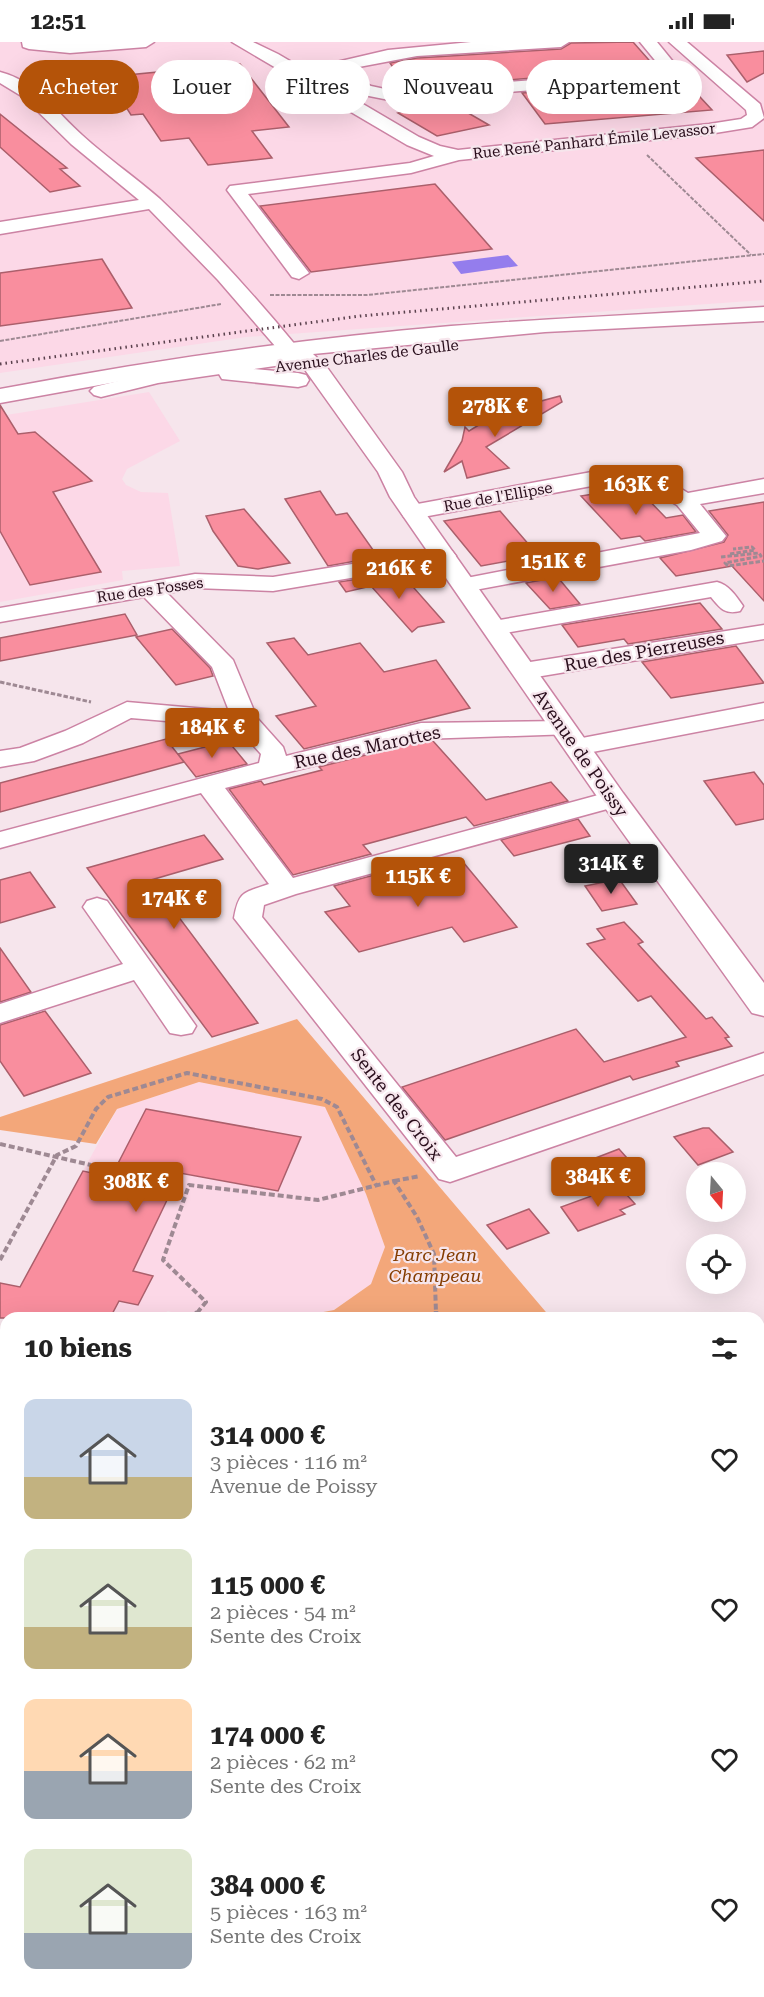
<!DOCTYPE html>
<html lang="fr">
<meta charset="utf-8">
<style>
body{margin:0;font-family:"Roboto Serif",serif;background:#f6f6f6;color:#222;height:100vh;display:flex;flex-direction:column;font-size:22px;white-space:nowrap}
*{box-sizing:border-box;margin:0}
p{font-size:20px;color:#767676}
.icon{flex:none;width:33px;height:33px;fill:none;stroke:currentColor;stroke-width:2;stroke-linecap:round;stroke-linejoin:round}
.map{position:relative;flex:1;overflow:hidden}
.details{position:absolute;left:0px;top:1270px;width:765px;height:686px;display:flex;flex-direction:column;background:#fff;border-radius:18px 18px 0 0;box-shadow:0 6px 24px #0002}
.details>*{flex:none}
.top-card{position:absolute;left:18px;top:18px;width:729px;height:54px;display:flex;gap:12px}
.needle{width:39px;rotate:162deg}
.buttons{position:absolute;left:686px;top:1120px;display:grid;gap:12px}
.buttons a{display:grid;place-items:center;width:60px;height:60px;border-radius:50%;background:#fff;box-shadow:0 6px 24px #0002;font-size:30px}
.price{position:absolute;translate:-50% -51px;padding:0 14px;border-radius:6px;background:#b45309;color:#fff;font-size:20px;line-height:39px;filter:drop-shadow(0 2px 3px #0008)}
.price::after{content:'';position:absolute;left:50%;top:36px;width:18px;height:14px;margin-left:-9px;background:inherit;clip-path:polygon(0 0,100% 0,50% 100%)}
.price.current{background:#222;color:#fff}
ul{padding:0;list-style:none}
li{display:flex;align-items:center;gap:18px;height:150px;padding:0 24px}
li span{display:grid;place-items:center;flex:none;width:168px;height:120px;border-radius:12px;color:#555}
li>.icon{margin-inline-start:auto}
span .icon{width:72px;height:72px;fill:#fffc;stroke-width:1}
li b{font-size:26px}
h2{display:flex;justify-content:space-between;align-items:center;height:72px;padding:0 24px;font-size:26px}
.pill{padding:0 21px;border-radius:27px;background:#fff;box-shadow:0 6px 24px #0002;font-size:21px;line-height:54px}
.pill.current{background:#b45309;color:#fff}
.status{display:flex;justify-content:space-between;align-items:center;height:42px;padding:0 30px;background:#fff;direction:ltr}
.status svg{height:16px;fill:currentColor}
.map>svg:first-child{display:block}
.built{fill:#fcd8e7}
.green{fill:#f3a77a}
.water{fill:#947ded}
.building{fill:#f98e9e;stroke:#ab5f6b;stroke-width:1.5}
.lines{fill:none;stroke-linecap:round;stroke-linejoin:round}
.minor-casing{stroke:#cc83a4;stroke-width:3}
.major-casing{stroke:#cc83a4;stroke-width:3}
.path-far3{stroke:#9e8993;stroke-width:2;stroke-dasharray:4 1.5;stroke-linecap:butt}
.path-far2{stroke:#9e8993;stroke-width:3;stroke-dasharray:4.5 2;stroke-linecap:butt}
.path-far1{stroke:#9e8993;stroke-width:4;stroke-dasharray:6 3;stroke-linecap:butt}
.path{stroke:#9e8993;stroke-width:4.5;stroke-dasharray:8 4;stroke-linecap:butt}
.minor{fill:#fff;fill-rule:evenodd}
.major{fill:#fff;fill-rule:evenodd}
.rail{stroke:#5a414d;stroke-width:3;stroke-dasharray:1.5 4;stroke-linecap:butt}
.labels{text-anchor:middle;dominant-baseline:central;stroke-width:4.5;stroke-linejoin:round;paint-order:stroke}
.far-street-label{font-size:15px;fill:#290e1c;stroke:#f6e5ec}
.street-label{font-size:18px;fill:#290e1c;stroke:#f6e5ec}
.park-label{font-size:18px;font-style:italic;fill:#853d02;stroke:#f6e5ec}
</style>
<div class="status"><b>12:51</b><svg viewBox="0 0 49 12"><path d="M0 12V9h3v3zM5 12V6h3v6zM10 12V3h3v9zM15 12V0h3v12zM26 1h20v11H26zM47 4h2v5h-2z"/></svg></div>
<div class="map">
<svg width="764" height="1955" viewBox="0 0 764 1955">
<rect width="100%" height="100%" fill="#f6e5ec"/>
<g class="built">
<polygon points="0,0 764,0 764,258 246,295 0,331"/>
<polygon points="149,350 180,399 127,427 122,437 126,443 141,450 168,451 180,524 122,529 123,538 0,560 0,374"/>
<polygon points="199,1040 326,1065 366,1152 385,1205 371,1242 334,1268 291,1276 192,1276 168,1269 155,1276 110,1276 119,1259 138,1263 153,1234 112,1225 83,1129 117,1067"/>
</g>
<g class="green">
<polygon points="297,977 551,1276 291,1276 334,1268 371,1242 385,1205 366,1152 325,1065 199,1040 117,1067 96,1102 0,1088 0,1075"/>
<polygon points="0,1425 6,1427 6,1531 0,1522"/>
<polygon points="759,1487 764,1493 764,1694 759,1696"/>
</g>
<polygon class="water" points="508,213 518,224 461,232 452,220"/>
<g class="building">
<polygon points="633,0 656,26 407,46 390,21 417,16 561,7 571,1"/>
<polygon points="764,9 764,31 747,40 727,13"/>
<polygon points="240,22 289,85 252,89 272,116 208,123 189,96 161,99 143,72 131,73 107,35"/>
<polygon points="668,40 670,42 687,41 712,68 545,82 522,51"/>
<polygon points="444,57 489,83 437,94 398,71 410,68 397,61"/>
<polygon points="0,72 67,126 60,127 80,144 50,150 0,105"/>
<polygon points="764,108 764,179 696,116"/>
<polygon points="435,142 492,207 311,230 260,164"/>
<polygon points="102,217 132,266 0,284 0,231"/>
<polygon points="560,354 562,360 486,405 509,426 467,436 462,419 444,430 462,399 465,385 469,389 500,370"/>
<polygon points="0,363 18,392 35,390 92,439 53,450 101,530 30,543 0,489"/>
<polygon points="630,446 637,446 666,476 683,473 696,490 645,499 640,494 621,497 581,454"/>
<polygon points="320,449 336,473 347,471 378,515 328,524 285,457"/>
<polygon points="764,460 764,559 732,524 676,534 660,516 724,500 728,493 709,469"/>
<polygon points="244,467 290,521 258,527 238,524 213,489 206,474"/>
<polygon points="500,469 543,519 513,525 508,519 481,524 444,479"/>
<polygon points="390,532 396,541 407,538 444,580 418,585 412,590 371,544 346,550 339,540"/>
<polygon points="557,535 560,538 580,562 550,567 526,541"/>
<polygon points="700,561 722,587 628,602 624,597 578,605 562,583"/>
<polygon points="125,572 137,593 0,619 0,596"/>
<polygon points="172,587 210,626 213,634 176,643 136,595"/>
<polygon points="294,596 308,613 360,601 384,630 436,618 470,666 304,707 276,674 316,664 267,601"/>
<polygon points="736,604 764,641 671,656 642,620"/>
<polygon points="166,697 184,720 0,770 0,741"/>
<polygon points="228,699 247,722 196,735 178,712"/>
<polygon points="421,699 433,699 486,758 551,740 568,759 474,784 466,775 363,803 371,812 293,833 229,747 261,739 264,743 322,728 319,725"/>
<polygon points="754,730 764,743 764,777 736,783 704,739"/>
<polygon points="578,777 590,794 514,814 501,798"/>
<polygon points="204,793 223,817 151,838 258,981 212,995 87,826"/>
<polygon points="463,820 517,885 464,900 452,885 359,910 325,870 350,864 334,844 385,830 393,839"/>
<polygon points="30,830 55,865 0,881 0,838"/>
<polygon points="619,837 637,862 602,869 585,844"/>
<polygon points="624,880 643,900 638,902 706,977 712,975 729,995 725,996 732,1004 676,1020 679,1024 633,1038 630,1034 445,1098 402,1045 576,987 604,1020 686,995 651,954 638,959 587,902 605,897 597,887"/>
<polygon points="0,906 31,950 0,960"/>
<polygon points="45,969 91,1031 24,1054 0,1019 0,983"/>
<polygon points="146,1067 301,1095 278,1149 180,1131 133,1229 153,1234 138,1263 119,1259 110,1276 0,1276 0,1241 20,1245 83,1129 111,1135"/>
<polygon points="703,1086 709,1086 733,1110 698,1123 674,1095"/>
<polygon points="619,1107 635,1125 606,1137 590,1118"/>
<polygon points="619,1144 635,1162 620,1168 625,1172 578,1189 561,1165"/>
<polygon points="529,1167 549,1191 507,1207 487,1183"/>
</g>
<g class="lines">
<g class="minor-casing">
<g id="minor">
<polygon points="22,0 154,0 146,5 70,11 29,7 23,5"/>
<polygon points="232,0 253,0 278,12 419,95 440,104 458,108 709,82 741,77 747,73 746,68 669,0 687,0 760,62 764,76 752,85 709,92 459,118 411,131 248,152 309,231 299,237 292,235 230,152 227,148 230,144 410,121 434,114 407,103"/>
<polygon points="471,0 569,0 561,5 417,14 343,28 345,33 371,44 394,49 663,28 640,0 657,0 683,32 675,37 394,59 359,52 331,40 326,25 328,22 388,8"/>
<path d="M0,30C36,39 56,70 82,93C107,116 135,135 160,157C209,203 254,253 297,305L300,309L296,321L158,341L101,355L94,353L90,349L94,345L158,329L282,312L218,238L149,167L0,192V180L139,158L71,102L23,55L0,41Z"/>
<polygon points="608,427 660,434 688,451 764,437 764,451 700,462 726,494 722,499 691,508 464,550 456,548 452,543 456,538 700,491 677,463 646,445 608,441 412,477 404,475 401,470 404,465 412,463"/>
<path d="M444,507L452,509L456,514L452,519L273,549L195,546L167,551L233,618L257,676L283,705L286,714L421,681L564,679L573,682L577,687L573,692L421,697L225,746L293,836L613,749L622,751L626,757L622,763L296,852L264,863L262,875L456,1115L764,1011V1032L450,1140L439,1137L234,876C239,848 244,851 269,842L201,751L0,806V790L259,721L261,712L237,685L131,676L83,701L34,719L0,725V709L20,706L65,689L127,660L229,669L212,625L144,555L0,580V566L195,532L273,535Z"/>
<path d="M717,540C729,543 736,554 743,564L740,569C725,573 720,566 711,555L494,593L485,591L482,586L485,581L494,579Z"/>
<polygon points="764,583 764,597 524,637 515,634 511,629 515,624 524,621"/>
<polygon points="764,661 764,677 577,713 568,711 564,705 568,699 577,697"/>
<polygon points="97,856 107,859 196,984 192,991 181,993 170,991 134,938 0,981 0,962 123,922 83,865 87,859"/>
<polygon points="764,1730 764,1766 759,1768 759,1732"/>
<polygon points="0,1833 6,1835 6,1873 0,1871"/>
<polygon points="201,1950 247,1950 249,1955 203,1955"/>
<polygon points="301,1950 353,1950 351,1955 299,1955"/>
</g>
</g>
<g class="major-casing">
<g id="major">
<path d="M764,265V279L545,290L313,312L326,324L402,430L414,455L623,751L764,941V974L752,971L603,763L390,455L378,430L303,325L285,315L127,338L0,361V347C149,319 299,297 451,284C555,276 660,272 764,265Z"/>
<polygon points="230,325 298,331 306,333 309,338 306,343 298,345 222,337 219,332 222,327"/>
</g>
</g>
<g class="path-far3">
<polyline points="647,113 751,213"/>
<polyline points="270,253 367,253 764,212"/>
<polyline points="0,299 221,262"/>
</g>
<g class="path-far2">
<polyline points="730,512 755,508 752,505 733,507"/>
<polyline points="721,515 759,511 761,514 725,521 728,524 764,519"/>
<polyline points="0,640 91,660"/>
</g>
<g class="path-far1">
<polyline points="0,1102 91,1123"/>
<polyline points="394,1139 420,1134"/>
<polyline points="0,1218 57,1113 76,1104 96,1067 108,1055 187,1031 322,1057 337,1065 376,1143"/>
<polyline points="197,1271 206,1260 163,1218 189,1143 318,1158 394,1139 417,1175 434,1212 436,1271"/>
</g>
<g class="path">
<polyline points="436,1269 436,1276"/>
<polyline points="192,1276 198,1269"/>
<polyline points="0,1455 6,1455"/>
<polyline points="759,1512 764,1510"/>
</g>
<use href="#minor" class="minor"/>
<use href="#major" class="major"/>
<polyline class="rail" points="0,322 360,274 764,239"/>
</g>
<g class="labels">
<g class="far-street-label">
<text transform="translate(594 99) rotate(-6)">Rue René Panhard Émile Levassor</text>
<text transform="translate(367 314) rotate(-7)">Avenue Charles de Gaulle</text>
<text transform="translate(498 455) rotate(-10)">Rue de l'Ellipse</text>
<text transform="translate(150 548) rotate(-8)">Rue des Fosses</text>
</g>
<g class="street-label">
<text transform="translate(644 609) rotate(-10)">Rue des Pierreuses</text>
<text transform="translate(367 705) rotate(-12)">Rue des Marottes</text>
<text transform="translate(581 711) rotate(55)">Avenue de Poissy</text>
<text transform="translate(397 1062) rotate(52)">Sente des Croix</text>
</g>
<g class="park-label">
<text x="435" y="1212">Parc Jean<tspan x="435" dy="21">Champeau</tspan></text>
</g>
</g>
</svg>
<div class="buttons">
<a><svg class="needle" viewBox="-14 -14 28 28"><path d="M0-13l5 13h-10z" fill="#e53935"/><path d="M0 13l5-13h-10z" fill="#767676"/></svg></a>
<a><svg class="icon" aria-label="locate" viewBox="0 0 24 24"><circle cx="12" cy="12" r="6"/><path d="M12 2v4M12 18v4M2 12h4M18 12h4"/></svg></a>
</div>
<b class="price" style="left:495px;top:396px">278K €</b>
<b class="price" style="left:636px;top:474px">163K €</b>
<b class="price" style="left:553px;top:551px">151K €</b>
<b class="price" style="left:399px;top:558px">216K €</b>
<b class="price" style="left:212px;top:717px">184K €</b>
<b class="price current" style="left:611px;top:853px">314K €</b>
<b class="price" style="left:418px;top:866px">115K €</b>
<b class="price" style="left:174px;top:888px">174K €</b>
<b class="price" style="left:598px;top:1166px">384K €</b>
<b class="price" style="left:136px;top:1171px">308K €</b>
<div class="top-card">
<a class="pill current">Acheter</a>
<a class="pill">Louer</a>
<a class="pill">Filtres</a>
<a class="pill">Nouveau</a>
<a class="pill">Appartement</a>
</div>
<section class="details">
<h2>10 biens<svg class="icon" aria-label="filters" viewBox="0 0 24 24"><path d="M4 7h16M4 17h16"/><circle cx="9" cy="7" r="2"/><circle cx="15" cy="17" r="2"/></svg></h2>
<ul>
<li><span style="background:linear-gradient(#c9d6e8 65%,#c2b280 0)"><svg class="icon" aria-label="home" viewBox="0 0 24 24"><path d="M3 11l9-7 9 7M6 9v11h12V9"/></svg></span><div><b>314 000 €</b><p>3 pièces · 116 m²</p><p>Avenue de Poissy</p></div><svg class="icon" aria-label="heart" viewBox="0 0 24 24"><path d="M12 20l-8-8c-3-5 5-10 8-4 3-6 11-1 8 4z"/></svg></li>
<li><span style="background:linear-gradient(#dfe7d0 65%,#c2b280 0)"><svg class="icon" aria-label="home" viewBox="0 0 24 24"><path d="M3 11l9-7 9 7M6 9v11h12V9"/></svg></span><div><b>115 000 €</b><p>2 pièces · 54 m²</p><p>Sente des Croix</p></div><svg class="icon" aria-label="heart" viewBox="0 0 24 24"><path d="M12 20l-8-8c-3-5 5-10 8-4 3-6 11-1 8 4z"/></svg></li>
<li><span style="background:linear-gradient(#ffd9b3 60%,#9aa5b1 0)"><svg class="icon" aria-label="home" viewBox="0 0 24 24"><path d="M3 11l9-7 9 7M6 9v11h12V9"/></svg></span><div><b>174 000 €</b><p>2 pièces · 62 m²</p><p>Sente des Croix</p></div><svg class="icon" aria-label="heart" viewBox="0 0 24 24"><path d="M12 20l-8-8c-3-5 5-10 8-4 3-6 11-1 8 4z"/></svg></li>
<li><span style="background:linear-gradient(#dfe7d0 70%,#9aa5b1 0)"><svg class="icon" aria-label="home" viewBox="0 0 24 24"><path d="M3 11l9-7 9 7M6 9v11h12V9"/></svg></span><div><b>384 000 €</b><p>5 pièces · 163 m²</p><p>Sente des Croix</p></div><svg class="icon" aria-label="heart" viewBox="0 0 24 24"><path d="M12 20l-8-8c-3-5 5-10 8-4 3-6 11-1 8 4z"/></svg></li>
</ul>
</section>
</div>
